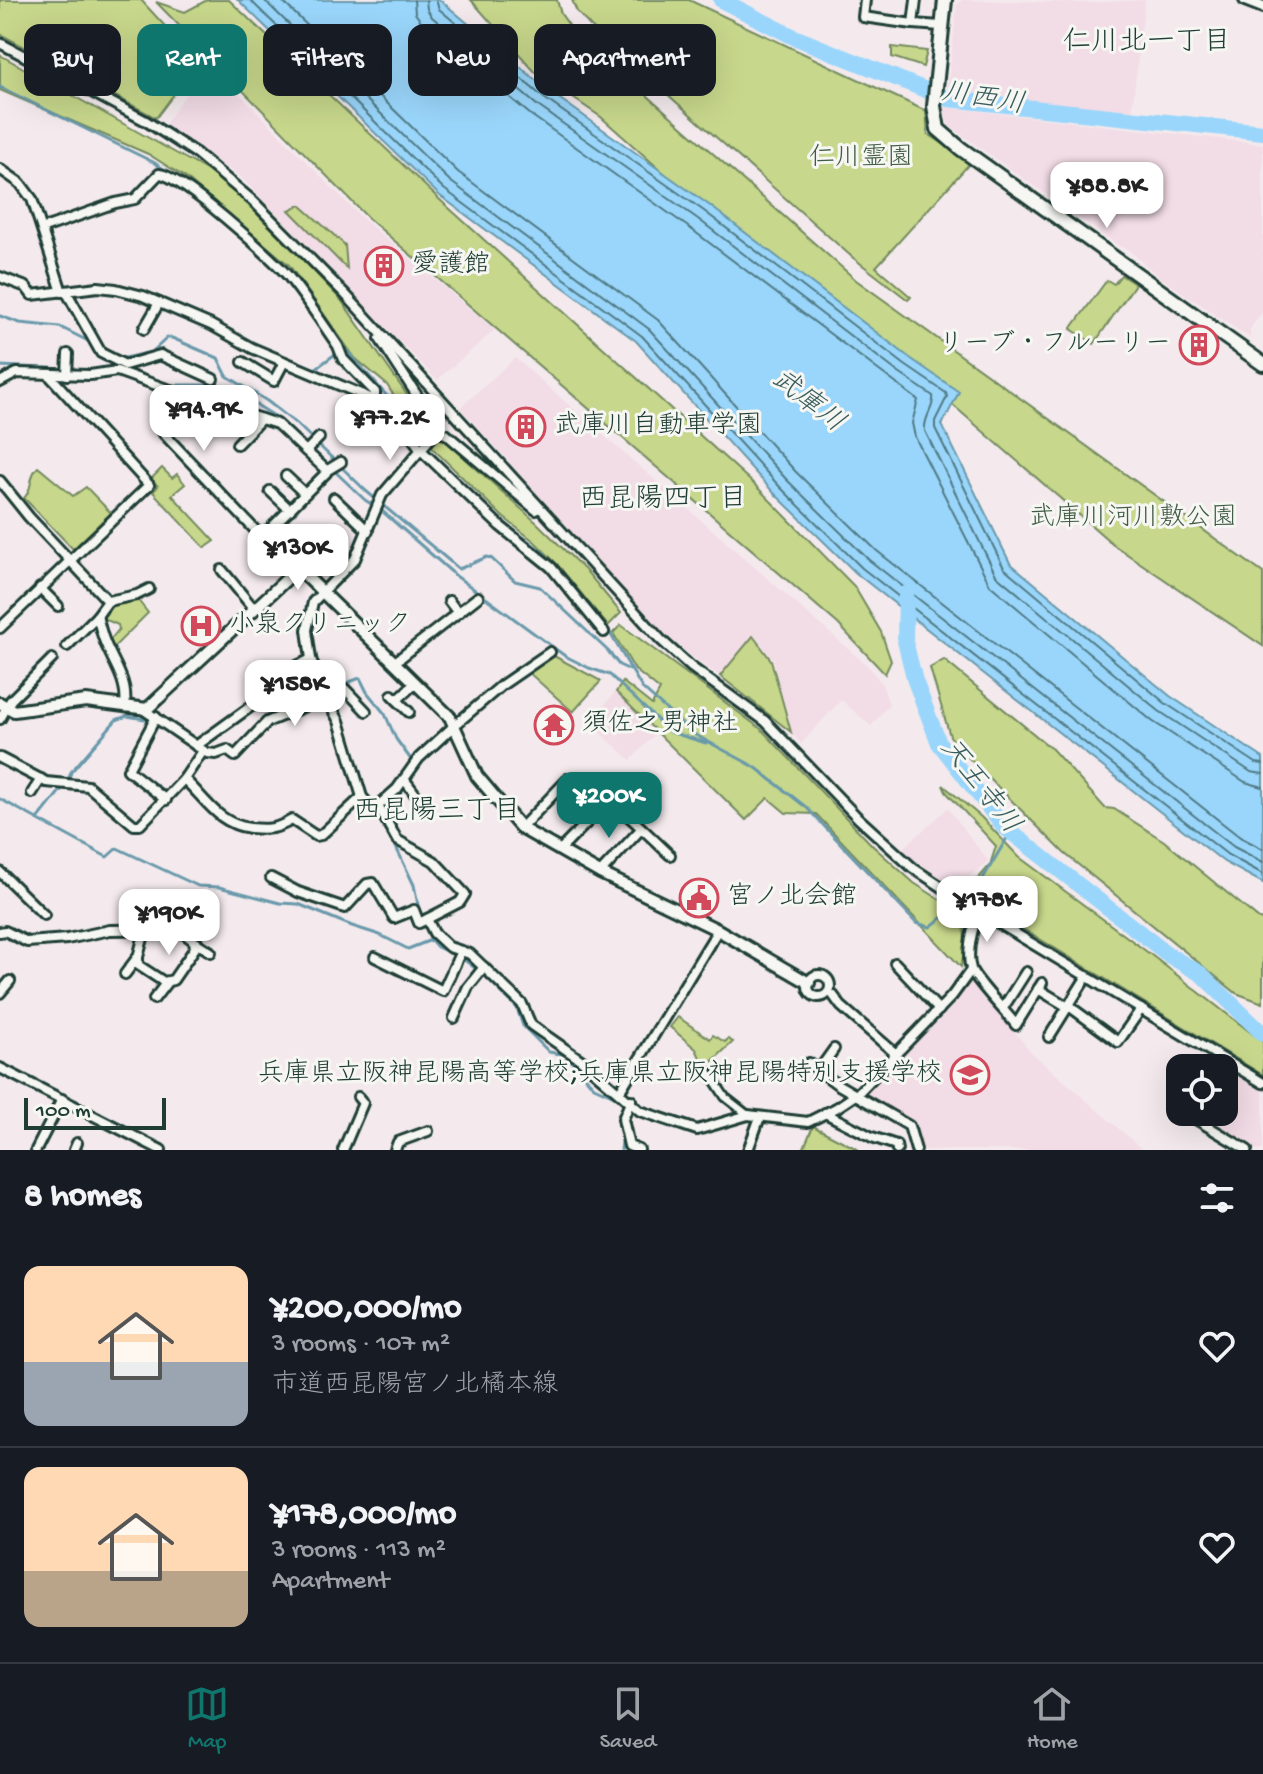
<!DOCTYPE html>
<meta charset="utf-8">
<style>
body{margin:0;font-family:"Gochi Hand","Klee One",sans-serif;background:#242831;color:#f1f3f6;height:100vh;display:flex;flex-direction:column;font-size:30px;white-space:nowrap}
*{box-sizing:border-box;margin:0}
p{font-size:26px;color:#9ea1a6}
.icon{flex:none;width:44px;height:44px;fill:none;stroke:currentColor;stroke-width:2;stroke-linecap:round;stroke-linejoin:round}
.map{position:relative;height:1150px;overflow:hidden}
.details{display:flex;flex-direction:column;background:#171b24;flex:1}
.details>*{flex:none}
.guide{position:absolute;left:24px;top:24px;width:800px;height:72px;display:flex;gap:16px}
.fabs{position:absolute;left:1166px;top:1054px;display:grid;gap:16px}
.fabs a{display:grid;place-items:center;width:72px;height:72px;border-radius:16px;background:#171b24;box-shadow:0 8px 32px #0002;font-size:40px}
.scale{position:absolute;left:24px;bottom:20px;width:142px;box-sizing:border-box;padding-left:8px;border:4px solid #1f3d34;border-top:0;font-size:22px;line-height:28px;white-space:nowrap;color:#1f3d34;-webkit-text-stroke:6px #f6f6f2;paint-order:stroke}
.price{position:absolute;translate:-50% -68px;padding:0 18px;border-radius:16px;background:#fff;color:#222;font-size:26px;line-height:52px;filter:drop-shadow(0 2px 4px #0008)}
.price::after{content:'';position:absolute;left:50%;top:48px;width:24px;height:18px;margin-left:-12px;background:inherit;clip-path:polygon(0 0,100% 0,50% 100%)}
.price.active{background:#0f766e;color:#fff}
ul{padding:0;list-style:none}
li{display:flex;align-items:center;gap:24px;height:200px;padding:0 24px}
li+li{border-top:2px solid #363941}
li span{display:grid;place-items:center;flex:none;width:224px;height:160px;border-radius:16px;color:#555}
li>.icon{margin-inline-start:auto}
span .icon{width:96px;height:96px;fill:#fffc;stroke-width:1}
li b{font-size:34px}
h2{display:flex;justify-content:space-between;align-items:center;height:96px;padding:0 24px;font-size:34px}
.pill{padding:0 28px;border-radius:16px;background:#171b24;box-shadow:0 8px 32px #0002;font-size:28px;line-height:72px}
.pill.active{background:#0f766e;color:#fff}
.tabs{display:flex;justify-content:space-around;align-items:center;height:112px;border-top:2px solid #363941;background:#171b24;font-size:22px;color:#9ea1a6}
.tabs a{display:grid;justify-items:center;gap:4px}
.tabs .active{color:#0f766e}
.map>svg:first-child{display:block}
.built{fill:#f2dce6}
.green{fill:#c7d78b;stroke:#738a60;stroke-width:2}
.water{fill:#9ad6fb;stroke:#6999ab;stroke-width:2}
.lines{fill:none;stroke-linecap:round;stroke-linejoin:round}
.shore{stroke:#507a84;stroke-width:2}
.stream{stroke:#6999ab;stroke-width:3}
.river{stroke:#9ad6fb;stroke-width:16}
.pedestrian-casing{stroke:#1f3d34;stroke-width:12}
.minor-casing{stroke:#1f3d34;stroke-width:14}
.tertiary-casing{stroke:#1f3d34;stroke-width:16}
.secondary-casing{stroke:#1f3d34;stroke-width:18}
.pedestrian{stroke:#f6f6f2;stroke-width:6}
.minor{stroke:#f6f6f2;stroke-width:8}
.tertiary{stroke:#f6f6f2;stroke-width:10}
.secondary{stroke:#f6f6f2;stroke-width:12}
.labels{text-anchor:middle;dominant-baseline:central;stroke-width:6;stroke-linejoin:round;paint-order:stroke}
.park-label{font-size:26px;fill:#415c45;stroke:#f6f6f2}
.poi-label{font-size:26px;fill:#1f3d34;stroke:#f6f6f2;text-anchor:start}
.neighbourhood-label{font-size:28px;fill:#1f3d34;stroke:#f6f6f2}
.water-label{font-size:28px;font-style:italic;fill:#385c5c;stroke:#f6f6f2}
</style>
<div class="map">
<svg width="1263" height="1150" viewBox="0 0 1263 1150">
<rect width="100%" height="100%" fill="#f4eaed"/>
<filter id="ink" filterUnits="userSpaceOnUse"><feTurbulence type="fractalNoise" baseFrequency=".0125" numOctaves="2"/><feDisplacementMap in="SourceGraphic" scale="16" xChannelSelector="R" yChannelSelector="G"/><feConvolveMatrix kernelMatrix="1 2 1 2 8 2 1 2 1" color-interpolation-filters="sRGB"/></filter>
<g filter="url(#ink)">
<g class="built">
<polygon points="962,0 1085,3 1145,0 1132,110 947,94 957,6"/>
<polygon points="208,62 362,218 495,330 437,380 242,178 164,126"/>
<polygon points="944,107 1263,144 1263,311 1250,329 1250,338 1158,276 1129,250 1119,246 948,125"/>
<polygon points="515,358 869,667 882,684 889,704 871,726 841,700 801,744 791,732 773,659 754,635 720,676 693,658 655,624 460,408"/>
<polygon points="615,692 658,731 631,760 589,723"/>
<polygon points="948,808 988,861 956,888 901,850"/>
<polygon points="968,981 973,981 1031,1052 1143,1150 920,1150 914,1124 867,1095 868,1091 953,1006"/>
<polygon points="1229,1068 1263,1088 1263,1150 1252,1150 1198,1116 1201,1112 1224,1112 1224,1075"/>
</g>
<g class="green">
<polygon points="0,0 141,0 198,62 156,118 0,34"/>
<polygon points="207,0 229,0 439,199 755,485 854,586 881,632 891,661 885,674 838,624 368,218 156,2 185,12"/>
<polygon points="471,0 557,0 561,14 571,28 856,280 1263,573 1263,646 1115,546 947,400 779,276 601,117 536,73"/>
<polygon points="572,0 689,0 926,111 928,134 971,162 876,267 911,297 908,300 852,257 590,26 577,12"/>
<polygon points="892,47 927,51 923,67 892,57"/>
<polygon points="0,55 217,176 248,201 341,300 428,425 537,523 587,572 621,613 608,626 557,564 535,542 503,517 419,435 387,385 355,358 289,265 186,178 148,154 0,90"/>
<polygon points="300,205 345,245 347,269 289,210"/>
<polygon points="1121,275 1135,284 1094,344 1071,329 1107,280 1114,284"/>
<path d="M38,467L73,496L86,487L111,513L73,549L24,498C34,488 28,476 38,467Z"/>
<polygon points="162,468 172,478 177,474 185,484 172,495 215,541 205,548 153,492 158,486 151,479"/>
<polygon points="137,599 148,613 111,650 106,638 111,639 119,629 118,625 102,618 107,605"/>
<polygon points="621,625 761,729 873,846 914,883 964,915 965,947 961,967 816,814 786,813 768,798 746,820 616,692 623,682 652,705 660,690 635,670 613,633"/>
<polygon points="753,636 771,660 791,732 720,676"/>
<polygon points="554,656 601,681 573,712 528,672"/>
<polygon points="944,660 1052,749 1105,808 1114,809 1164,841 1259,919 1263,920 1263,1003 1236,993 1064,853 962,751 950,736 930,668"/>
<polygon points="943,785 981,817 1019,857 1150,954 1263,1042 1263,1075 987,907 967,892 990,865 996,846 946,792"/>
<polygon points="678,1017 710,1039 713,1035 725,1042 728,1039 733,1042 705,1068 696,1049 670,1027"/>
<polygon points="813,1126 859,1150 803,1150"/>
</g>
<polygon class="water" points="238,0 440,0 549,91 709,205 910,358 959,392 942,425 1010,563 1170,696 1263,758 1263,883 1224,862 857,574 774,493 636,341 439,195"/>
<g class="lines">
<g class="shore">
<polyline points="250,0 444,189 642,336 780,487 862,568 1228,855 1263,874"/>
<polyline points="264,0 450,181 649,329 787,480 869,560 1234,847 1263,862"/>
<polyline points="281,0 458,172 658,320 796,472 877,551 1240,837 1263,849"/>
<polyline points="414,0 415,13 424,26 531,115 691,229 918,400 912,423 915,437 990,585 1152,721 1245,782 1263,787"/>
<path d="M426,0L427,9L432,17L538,106L698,219L899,373L933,396C935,408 923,417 925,431L996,575L1159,711L1251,772L1263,774"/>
<polyline points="436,0 439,9 544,98 704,211 905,365 946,393 947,397 935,421 935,428 1004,568 1165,703 1256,763 1263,764"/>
</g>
<g class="stream">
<polyline points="0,87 153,162 197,191"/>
<polyline points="0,282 24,290"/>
<polyline points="107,284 142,292"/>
<polyline points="31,291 95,284"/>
<polyline points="172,304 201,317"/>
<polyline points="0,316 20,323 60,327 94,344"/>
<polyline points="341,344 394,404"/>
<polyline points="100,347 120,358 125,358 152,352 167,338 172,338 218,358 227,376 267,401 298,425 366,491 459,569 487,557 491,558 515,581 540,587 608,651 619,665 630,670"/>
<polyline points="302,365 315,369 334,355 340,354"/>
<polyline points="0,366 90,370 113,368"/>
<polyline points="121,369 129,370 158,382"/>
<polyline points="339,381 381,397 388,397"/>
<polyline points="166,385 213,385 242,396 281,420 365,500 382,511 456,576 565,656 589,668 610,675 670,732 706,743"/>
<polyline points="424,445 490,511"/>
<polyline points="495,516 544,553 554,565"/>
<polyline points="561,573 610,633 642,688 692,733 755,767 807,808 916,923 930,927 975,892 1010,833"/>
<polyline points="339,686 360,678 367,692 385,714 396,739 412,761 411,764"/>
<polyline points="0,799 107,857 117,848 198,886 219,887 280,903 298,904 352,926 380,935 408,949 431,940 437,947 463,959 483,974 517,1008 523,1026 549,1052 566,1055 594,1087 621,1099 623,1105 619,1119"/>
<polyline points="375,804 398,783"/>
<polyline points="38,819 68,781 71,772 116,720 127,716 151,720"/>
<polyline points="394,843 414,885 420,915 431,940"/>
<polyline points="621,1150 623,1134"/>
</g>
<g class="river">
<polyline points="721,0 794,37 948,99 1263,132"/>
<polyline points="906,594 905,641 915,681 939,743 1003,826 1170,956 1201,974 1263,1034"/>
</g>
<g class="pedestrian-casing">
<polyline id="pedestrian" points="708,1071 725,1097 748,1115"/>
</g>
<g class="minor-casing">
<g id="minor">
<polyline points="865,0 863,17 913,24 916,0"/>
<polyline points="913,24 941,26"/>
<polyline points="0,43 146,121 197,154 253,201 345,294 661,640 691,667 765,721 858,818 913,868 980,912 1263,1083"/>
<polyline points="0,169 20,183 32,199 62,292"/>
<path d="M44,228L115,203L135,199L159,174C178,173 273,258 288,276C306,298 322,323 338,346L343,359L375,392V399"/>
<polyline points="0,277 26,287 32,295 98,287 116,289 143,296 211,325 252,348 391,407 421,450 500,526 551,567 604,632"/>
<polyline points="66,291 101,353 125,365 160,355 213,379"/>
<polyline points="144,329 159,303"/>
<polyline points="380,339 437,426 436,432 446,434 536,510"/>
<polyline points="243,362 274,381 284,362"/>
<polyline points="67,375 68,354"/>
<polyline points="0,382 17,373 90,375 117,371 167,389 161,427 164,434 295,572"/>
<polyline points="167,389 277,424 325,469 326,473 262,537"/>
<polyline points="436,432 382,495 355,559 313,602 307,630 311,659 324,694 339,721 362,797 370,806 378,806 397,840 434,861 465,894 460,902 427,919 434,933 449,947 470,954 522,1004 531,1025 581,1060 640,1111 697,1130 748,1115 808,1122 836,1108 857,1094 952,996 971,970"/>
<polyline points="237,444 261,419"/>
<polyline points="306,451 319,438"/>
<polyline points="326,471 341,462"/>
<polyline points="286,476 305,494"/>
<polyline points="0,481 29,517 108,601"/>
<polyline points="270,491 290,510"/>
<polyline points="334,498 368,531"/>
<polyline points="222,570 254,609"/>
<polyline points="40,588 58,606"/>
<polyline points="449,601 458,613"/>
<path d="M97,616C100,626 102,637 107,647C116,667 128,683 125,706"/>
<polyline points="0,628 149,485 49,375"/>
<polyline points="67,646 97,616 108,601 137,595 149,589"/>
<polyline points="395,662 478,597"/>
<polyline points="392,695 409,712"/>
<polyline points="397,700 415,683"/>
<polyline points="144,710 207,753 216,754 227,750 235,756 267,722 317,701 324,694 345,689 366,711"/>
<polyline points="156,717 128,770 166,800"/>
<polyline points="0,719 11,700 52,659"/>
<polyline points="196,746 257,702 297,666 311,659"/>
<polyline points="0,758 46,782 88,786 134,825 140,825 184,779 203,751"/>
<path d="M184,779C206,799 218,824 250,828C268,830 276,829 292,820L316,836L321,835L362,797"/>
<polyline points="404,779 427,810"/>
<polyline points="32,793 41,779"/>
<polyline points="378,806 397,789 419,758 455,725 502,685 550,652"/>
<path d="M521,828L569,778C592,776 651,838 670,855"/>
<polyline points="560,850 609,800"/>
<polyline points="0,872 44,915"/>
<polyline points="600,873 641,829"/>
<polyline points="271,878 298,892 345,908 367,884 373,883 394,918 414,910 419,923 427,919"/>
<path d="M980,912C972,926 966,954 971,969C975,980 1007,1013 1016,1025L1042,983"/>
<polyline points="0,932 5,931 27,942 67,939 110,930 178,929 194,941 195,948 173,980 164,982 138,965 138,957 145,931"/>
<polyline points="194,941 211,952"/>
<polyline points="375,957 443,991 461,951"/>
<polyline points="895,963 939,1010"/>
<polyline points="125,974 137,958"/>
<circle cx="819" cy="986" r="11"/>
<polyline points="1038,989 1068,1007"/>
<polyline points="0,993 10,981"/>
<polyline points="833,995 841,1006 896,1054"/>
<polyline points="154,999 167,982"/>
<polyline points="1069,1006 1118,1042 1141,1009"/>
<polyline points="1003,1008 1026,972"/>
<polyline points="454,1018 468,987 484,967"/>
<polyline points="1049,1037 1087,976"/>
<polyline points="809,1063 837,1084 909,1126 916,1150"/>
<polyline points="0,1068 161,1150"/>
<polyline points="819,1070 834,1049"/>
<polyline points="620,1091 718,930"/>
<polyline points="631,1100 623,1119 629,1146 639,1150"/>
<polyline points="1184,1112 1247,1150"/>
<polyline points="825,1113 872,1137 896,1145 897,1150"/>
<polyline points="36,1150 62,1099"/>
<polyline points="74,1150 77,1143"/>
<polyline points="343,1150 363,1103 358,1097"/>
<polyline points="395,1150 398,1142 428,1131"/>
<polyline points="748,1150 760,1117"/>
</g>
</g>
<g class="tertiary-casing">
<g id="tertiary">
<polyline points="1245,0 1263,7"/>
<polyline points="0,703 14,711 86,701 147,709 290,576 302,572 450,717 477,776 521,828 600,873 718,930 809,983"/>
</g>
</g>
<g class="secondary-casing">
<polyline id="secondary" points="945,0 934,106 938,129 960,148 1263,364"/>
</g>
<use href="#pedestrian" class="pedestrian"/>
<use href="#minor" class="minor"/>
<use href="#tertiary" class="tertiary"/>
<use href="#secondary" class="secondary"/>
</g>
</g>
<defs>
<g id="building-ring" transform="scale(2)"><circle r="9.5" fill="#f6f6f2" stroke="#d1495b" stroke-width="1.5"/><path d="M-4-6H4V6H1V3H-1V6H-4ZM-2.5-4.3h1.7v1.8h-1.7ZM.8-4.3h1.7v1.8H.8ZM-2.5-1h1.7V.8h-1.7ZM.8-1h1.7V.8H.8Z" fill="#d1495b"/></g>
<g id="hospital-ring" transform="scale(2)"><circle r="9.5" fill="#f6f6f2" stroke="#d1495b" stroke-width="1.5"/><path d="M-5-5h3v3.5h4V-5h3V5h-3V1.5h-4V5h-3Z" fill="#d1495b"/></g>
<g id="temple-ring" transform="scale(2)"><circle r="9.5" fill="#f6f6f2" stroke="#d1495b" stroke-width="1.5"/><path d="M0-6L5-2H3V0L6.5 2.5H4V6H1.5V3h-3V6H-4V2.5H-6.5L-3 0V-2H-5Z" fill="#d1495b"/></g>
<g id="civic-ring" transform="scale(2)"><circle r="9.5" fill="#f6f6f2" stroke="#d1495b" stroke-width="1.5"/><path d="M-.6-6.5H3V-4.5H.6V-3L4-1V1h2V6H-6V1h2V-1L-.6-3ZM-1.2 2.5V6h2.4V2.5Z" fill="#d1495b"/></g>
<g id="school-ring" transform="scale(2)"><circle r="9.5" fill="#f6f6f2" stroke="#d1495b" stroke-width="1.5"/><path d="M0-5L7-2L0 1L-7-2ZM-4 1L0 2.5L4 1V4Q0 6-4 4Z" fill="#d1495b"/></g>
</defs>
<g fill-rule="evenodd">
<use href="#building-ring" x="384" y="266"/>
<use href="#building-ring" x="1199" y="345"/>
<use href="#building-ring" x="526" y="427"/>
<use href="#hospital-ring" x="201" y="626"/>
<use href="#temple-ring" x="554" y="725"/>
<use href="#civic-ring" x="699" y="898"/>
<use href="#school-ring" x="970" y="1075"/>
</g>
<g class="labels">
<g class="park-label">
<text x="861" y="159">仁川霊園</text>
<text x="1133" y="519">武庫川河川敷公園</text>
</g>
<g class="poi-label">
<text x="412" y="266">愛護館</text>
<text x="1171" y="345" text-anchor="end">リーブ・フルーリー</text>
<text x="554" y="427">武庫川自動車学園</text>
<text x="229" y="626">小泉クリニック</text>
<text x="582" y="725">須佐之男神社</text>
<text x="727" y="898">宮ノ北会館</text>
<text x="942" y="1075" text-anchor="end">兵庫県立阪神昆陽高等学校;兵庫県立阪神昆陽特別支援学校</text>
</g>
<g class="neighbourhood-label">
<text x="1147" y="43">仁川北一丁目</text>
<text x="663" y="500">西昆陽四丁目</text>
<text x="437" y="812">西昆陽三丁目</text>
</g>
<g class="water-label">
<text transform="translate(983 100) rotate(9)">川西川</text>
<text transform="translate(807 402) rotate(38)">武庫川</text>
<text transform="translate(979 787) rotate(52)">天王寺川</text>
</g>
</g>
</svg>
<div class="fabs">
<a><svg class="icon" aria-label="locate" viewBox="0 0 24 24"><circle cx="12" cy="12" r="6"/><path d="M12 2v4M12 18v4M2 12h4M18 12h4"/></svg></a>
</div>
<div class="scale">100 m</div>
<b class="price" style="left:1107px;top:230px">¥88.8K</b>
<b class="price" style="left:204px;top:453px">¥94.9K</b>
<b class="price" style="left:390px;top:462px">¥77.2K</b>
<b class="price" style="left:298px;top:592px">¥130K</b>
<b class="price" style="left:295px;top:728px">¥158K</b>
<b class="price active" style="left:609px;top:840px">¥200K</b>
<b class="price" style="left:987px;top:944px">¥178K</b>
<b class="price" style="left:169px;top:957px">¥190K</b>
<div class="guide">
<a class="pill">Buy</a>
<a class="pill active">Rent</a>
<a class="pill">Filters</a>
<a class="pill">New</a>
<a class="pill">Apartment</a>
</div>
</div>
<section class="details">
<h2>8 homes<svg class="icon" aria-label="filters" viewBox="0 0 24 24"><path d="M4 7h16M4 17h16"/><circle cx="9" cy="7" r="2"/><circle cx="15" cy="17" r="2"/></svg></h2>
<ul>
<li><span style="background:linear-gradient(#ffd9b3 60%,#9aa5b1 0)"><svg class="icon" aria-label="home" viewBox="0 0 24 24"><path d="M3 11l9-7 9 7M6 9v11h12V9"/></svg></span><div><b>¥200,000/mo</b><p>3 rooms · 107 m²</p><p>市道西昆陽宮ノ北橘本線</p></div><svg class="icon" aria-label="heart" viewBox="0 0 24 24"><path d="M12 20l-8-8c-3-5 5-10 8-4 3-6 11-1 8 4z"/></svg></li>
<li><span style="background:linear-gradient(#ffd9b3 65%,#b9a48a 0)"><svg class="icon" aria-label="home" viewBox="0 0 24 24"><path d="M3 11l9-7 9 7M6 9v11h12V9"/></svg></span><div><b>¥178,000/mo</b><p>3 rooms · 113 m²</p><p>Apartment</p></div><svg class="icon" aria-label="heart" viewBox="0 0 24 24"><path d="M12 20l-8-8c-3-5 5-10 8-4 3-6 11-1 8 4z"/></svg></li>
</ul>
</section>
<nav class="tabs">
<a class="active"><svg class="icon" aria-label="map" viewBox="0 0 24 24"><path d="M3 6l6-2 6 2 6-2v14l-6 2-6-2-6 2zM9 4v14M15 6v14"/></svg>Map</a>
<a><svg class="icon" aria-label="saved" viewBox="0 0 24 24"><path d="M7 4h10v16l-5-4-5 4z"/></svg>Saved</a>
<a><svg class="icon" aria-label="home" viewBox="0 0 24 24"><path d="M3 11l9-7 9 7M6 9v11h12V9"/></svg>Home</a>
</nav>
